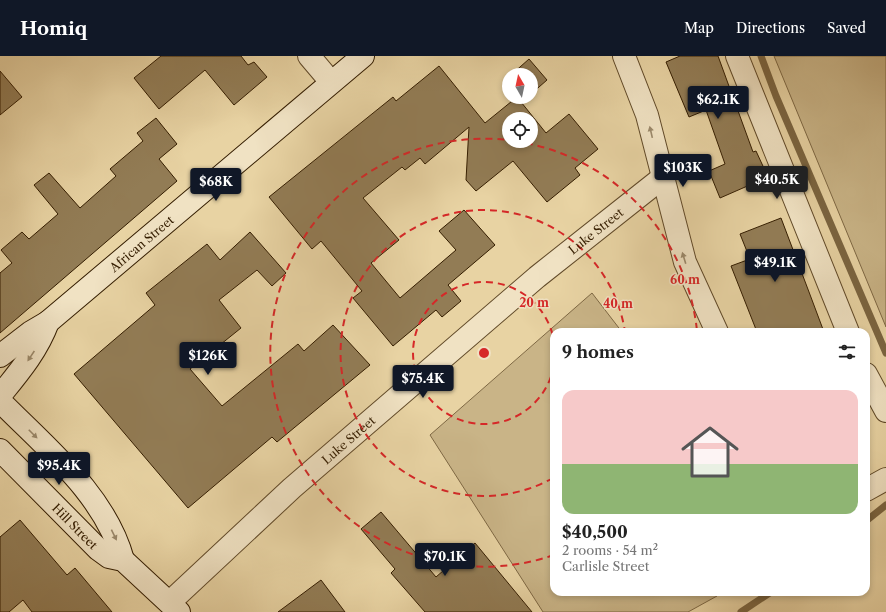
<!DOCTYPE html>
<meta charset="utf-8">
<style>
body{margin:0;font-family:"Libre Caslon Text",serif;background:#f6f6f6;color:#222;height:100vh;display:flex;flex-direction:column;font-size:15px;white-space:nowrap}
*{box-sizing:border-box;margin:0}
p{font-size:13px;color:#767676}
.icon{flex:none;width:22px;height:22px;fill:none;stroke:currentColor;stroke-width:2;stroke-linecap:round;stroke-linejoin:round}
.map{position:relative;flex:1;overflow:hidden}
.panel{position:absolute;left:550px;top:272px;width:320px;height:268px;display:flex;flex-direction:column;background:#fff;border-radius:12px;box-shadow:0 2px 6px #0003}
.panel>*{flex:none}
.needle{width:26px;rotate:351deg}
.controls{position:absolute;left:502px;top:12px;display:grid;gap:8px}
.controls a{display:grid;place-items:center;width:36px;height:36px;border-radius:50%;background:#fff;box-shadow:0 2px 6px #0003;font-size:20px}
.price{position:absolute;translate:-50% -34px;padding:0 9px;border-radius:4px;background:#111827;color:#fff;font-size:13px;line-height:26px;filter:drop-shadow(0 1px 2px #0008)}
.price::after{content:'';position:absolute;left:50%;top:24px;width:12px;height:9px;margin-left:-6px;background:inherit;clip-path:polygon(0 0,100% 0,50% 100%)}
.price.current{background:#222;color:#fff}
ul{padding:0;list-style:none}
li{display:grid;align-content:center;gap:8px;height:212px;padding:0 12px}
li span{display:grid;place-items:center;height:124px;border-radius:12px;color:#555}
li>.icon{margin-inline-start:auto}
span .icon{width:72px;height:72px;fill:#fffc;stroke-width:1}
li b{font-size:17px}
h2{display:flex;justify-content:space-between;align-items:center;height:48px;padding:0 12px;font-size:17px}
header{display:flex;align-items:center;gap:24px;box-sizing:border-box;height:56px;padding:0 20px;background:#111827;color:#fff}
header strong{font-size:19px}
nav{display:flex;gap:22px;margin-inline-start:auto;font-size:14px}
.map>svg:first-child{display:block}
.green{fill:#c9b487;stroke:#7e6844}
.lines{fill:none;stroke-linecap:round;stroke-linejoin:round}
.stream{stroke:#7b6541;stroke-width:7}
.building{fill:#927c55;stroke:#341d00;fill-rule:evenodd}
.street-casing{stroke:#614a29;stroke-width:24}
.secondary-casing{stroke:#341d00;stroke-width:24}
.street{stroke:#f0e2c3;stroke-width:22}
.secondary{stroke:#f0e2c3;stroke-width:22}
.oneway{fill:#9b896b}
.ring{fill:none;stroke:#d62828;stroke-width:2;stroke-dasharray:7 5}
.labels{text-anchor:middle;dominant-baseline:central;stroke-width:3;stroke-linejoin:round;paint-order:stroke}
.street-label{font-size:12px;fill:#341d00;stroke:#f0e2c3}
.centre{fill:#d62828;stroke:#f0e2c3;stroke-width:2}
.ring-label{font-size:12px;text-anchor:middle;font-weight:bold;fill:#d62828;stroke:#f0e2c3;stroke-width:3;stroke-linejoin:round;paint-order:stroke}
</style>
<header>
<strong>Homiq</strong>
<nav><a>Map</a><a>Directions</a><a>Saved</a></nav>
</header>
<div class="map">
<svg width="886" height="556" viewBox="0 0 886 556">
<rect width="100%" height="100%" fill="#e8d3a3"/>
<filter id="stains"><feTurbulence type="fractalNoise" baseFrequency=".005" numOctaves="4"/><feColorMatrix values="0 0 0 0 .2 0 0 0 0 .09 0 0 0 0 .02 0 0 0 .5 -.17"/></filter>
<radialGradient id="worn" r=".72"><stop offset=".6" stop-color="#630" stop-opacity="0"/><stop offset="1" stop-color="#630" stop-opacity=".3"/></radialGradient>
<g class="green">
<polygon points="774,0 886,0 886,271"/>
<polygon points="592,237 622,276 554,276 554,536 721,536 717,540 688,556 543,556 430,379"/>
</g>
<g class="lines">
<g class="stream">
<polyline points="761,0 776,40 886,297"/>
<polyline points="866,465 886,449"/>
<polyline points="741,556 771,536"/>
</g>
</g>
<g class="building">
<polygon points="161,0 241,0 248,9 254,6 267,21 234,49 205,14 159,53 134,22"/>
<polygon points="680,0 718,0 753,96 756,95 768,121 720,142 709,115 725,108 706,54 689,61 666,6"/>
<polygon points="529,3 547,24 531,38 531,19 511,19"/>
<path d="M439,10L485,67L517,41L546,77L569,58L598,93L575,112L580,119L547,146L513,105L476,135L466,124L469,71L425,108L420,102L405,114L402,111L363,142L399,184L371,207L400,242L456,194L439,175L464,154L495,189L448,229L461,245L442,261L436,254L393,290L353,242L362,235L321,185L312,193L269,141L393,41L396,45ZM509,63H531V85H509Z"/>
<polygon points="0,15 22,41 0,59"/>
<polygon points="156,62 177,88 159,103 177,125 0,277 0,217 12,207 1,194 22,176 29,183 58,158 34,129 49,117 80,152 116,120 110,113 143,85 137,77"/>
<polygon points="781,162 809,236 824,276 757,276 731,210 750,203 740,178"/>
<polygon points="250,176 286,217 272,230 257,214 219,244 241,272 190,313 222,350 298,288 304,295 333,269 370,309 277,386 272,381 188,452 74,318 155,249 146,237 207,188 220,204"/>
<polygon points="381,456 436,521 475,487 532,556 425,556 391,517 395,513 361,473"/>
<polygon points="20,464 67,519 75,512 112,556 32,556 23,544 9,556 0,556 0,481"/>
<polygon points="321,524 345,556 278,556"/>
</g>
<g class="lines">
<g class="street-casing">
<g id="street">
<polyline points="309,0 331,26"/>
<polyline points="624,0 647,59 685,206 717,276"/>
<polyline points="737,0 848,276"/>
<polyline points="866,318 886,355"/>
<polyline points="866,434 886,423"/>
<path id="s1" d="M170,546L292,432L537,221L662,122"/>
</g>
</g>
<g class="secondary-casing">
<g id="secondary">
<path id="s2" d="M0,300L31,276L48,266L363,0"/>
<path d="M3,336C21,314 38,293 48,266"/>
<path d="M6,351C50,395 106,441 123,504"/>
<path id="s3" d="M0,394L98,493L109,501L123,504L179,556"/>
</g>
</g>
<use href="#street" class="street"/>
<use href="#secondary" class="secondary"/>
</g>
<defs><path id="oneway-solid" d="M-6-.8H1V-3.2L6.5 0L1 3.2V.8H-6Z"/></defs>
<g class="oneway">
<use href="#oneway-solid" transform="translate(651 76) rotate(-103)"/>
<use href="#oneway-solid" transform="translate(684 202) rotate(-107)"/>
<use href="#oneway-solid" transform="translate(31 300) rotate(124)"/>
<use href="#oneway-solid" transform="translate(33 378) rotate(45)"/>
<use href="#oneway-solid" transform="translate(114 479) rotate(64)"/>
</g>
<g class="ring">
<path d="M554 309A71 71 0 1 1 554 285"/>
<path d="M553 422A143 143 0 1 1 625 276"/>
<path d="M554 499A214 214 0 1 1 508 84M514 85A214 214 0 0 1 697 275"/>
</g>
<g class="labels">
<g class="street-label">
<text stroke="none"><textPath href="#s1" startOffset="565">Luke Street</textPath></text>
<text stroke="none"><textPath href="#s2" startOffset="181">African Street</textPath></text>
<text stroke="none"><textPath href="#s1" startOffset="241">Luke Street</textPath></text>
<text stroke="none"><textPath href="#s3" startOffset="107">Hill Street</textPath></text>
</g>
</g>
<circle cx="484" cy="297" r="6" class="centre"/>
<g class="ring-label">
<text x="685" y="228">60 m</text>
<text x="534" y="251">20 m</text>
<text x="618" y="252">40 m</text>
</g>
<rect width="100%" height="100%" filter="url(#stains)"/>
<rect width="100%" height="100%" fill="url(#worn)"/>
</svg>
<div class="controls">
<a><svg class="needle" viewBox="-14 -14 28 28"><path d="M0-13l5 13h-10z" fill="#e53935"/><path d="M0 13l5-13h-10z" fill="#767676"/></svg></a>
<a><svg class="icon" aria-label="locate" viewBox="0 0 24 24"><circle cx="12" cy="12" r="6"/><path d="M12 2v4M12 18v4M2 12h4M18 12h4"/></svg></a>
</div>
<b class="price" style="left:718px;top:64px">$62.1K</b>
<b class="price" style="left:683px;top:132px">$103K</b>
<b class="price current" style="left:777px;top:144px">$40.5K</b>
<b class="price" style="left:216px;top:146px">$68K</b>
<b class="price" style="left:775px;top:227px">$49.1K</b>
<b class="price" style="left:208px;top:320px">$126K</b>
<b class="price" style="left:423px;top:343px">$75.4K</b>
<b class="price" style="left:59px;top:430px">$95.4K</b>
<b class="price" style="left:445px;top:521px">$70.1K</b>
<section class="panel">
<h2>9 homes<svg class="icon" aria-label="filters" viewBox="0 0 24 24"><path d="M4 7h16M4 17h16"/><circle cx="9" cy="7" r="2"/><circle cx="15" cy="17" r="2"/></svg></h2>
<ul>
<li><span style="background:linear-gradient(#f6c9c9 60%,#8fb573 0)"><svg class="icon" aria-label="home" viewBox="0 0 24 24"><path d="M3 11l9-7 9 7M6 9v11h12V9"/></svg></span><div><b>$40,500</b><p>2 rooms · 54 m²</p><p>Carlisle Street</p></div></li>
</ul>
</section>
</div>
